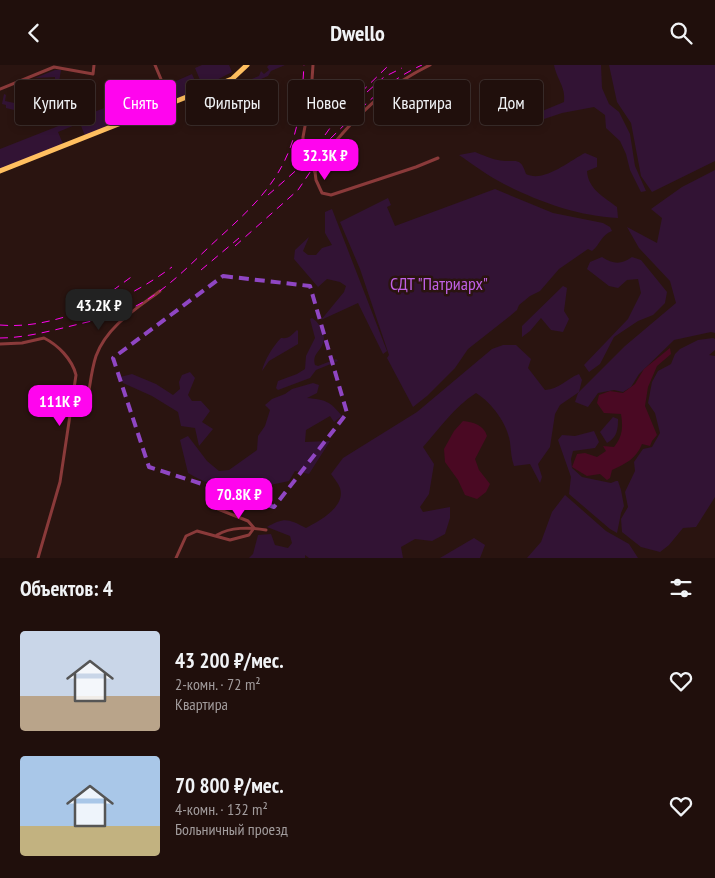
<!DOCTYPE html>
<html lang="ru">
<meta charset="utf-8">
<style>
body{margin:0;font-family:"PT Sans Narrow",sans-serif;background:#2d1d1a;color:#f1f3f6;height:100vh;display:flex;flex-direction:column;font-size:19px;white-space:nowrap}
*{box-sizing:border-box;margin:0}
p{font-size:16px;color:#a29c9d}
.icon{flex:none;width:28px;height:28px;fill:none;stroke:currentColor;stroke-width:2;stroke-linecap:round;stroke-linejoin:round}
.map{position:relative;height:493px;overflow:hidden}
.panel{display:flex;flex-direction:column;background:#200f0c;flex:1}
.panel>*{flex:none}
.top-card{position:absolute;left:15px;top:15px;width:685px;height:45px;display:flex;gap:10px}
.price{position:absolute;translate:-50% -42px;padding:0 11px;border-radius:10px;background:#ff05ee;color:#fff;font-size:16px;line-height:32px;filter:drop-shadow(0 1px 2px #0008)}
.price::after{content:'';position:absolute;left:50%;top:30px;width:15px;height:11px;margin-left:-8px;background:inherit;clip-path:polygon(0 0,100% 0,50% 100%)}
.price.on{background:#222;color:#fff}
ul{padding:0;list-style:none}
li{display:flex;align-items:center;gap:15px;height:125px;padding:0 20px}
li span{display:grid;place-items:center;flex:none;width:140px;height:100px;border-radius:5px;color:#555}
li>.icon{margin-inline-start:auto}
span .icon{width:60px;height:60px;fill:#fffc;stroke-width:1}
li b{font-size:21px}
h2{display:flex;justify-content:space-between;align-items:center;height:60px;padding:0 20px;font-size:21px}
.chip{padding:0 18px;border-radius:5px;background:#200f0c;box-shadow:0 2px 8px #0003,0 0 0 1px #3d2f2d;font-size:18px;line-height:45px}
.chip.on{background:#ff05ee;color:#fff}
header{display:flex;justify-content:space-between;align-items:center;height:65px;padding:0 20px;background:#200f0c;font-size:22px;font-weight:700}
.map>svg:first-child{display:block}
.green{fill:#321334}
.water{fill:#4a0923}
.lines{fill:none;stroke-linecap:round;stroke-linejoin:round}
.minor{stroke:#8a3a3a;stroke-width:3}
.primary{stroke:#ffbf60;stroke-width:5}
.rail{stroke:#ff05ee;stroke-width:1;stroke-dasharray:8 6;stroke-linecap:butt}
.marked{fill:none;stroke:#8f46c3;stroke-width:4;stroke-dasharray:10 6;stroke-linejoin:round}
.labels{text-anchor:middle;dominant-baseline:central;stroke-width:5;stroke-linejoin:round;paint-order:stroke}
.park-label{font-size:18px;fill:#bf60e4;stroke:#2a1410}
</style>
<header><svg class="icon" aria-label="back" viewBox="0 0 24 24"><path d="M15 5l-7 7 7 7"/></svg>Dwello<svg class="icon" aria-label="search" viewBox="0 0 24 24"><circle cx="10" cy="10" r="6"/><path d="M15 15l6 6"/></svg></header>
<div class="map">
<svg width="715" height="493" viewBox="0 0 715 493">
<rect width="100%" height="100%" fill="#2a1410"/>
<g class="green">
<polygon points="202,0 229,0 232,7 203,22 201,19 203,17 202,15 200,15 195,3"/>
<polygon points="269,0 285,0 271,6 268,11 245,21 240,19 259,11 261,6 264,9 269,5 267,2"/>
<path d="M554,0H601L602,23L609,39L619,47L630,69L635,101L646,126L641,127L630,105L626,89L620,76L606,63L605,50L594,42L562,48L532,58L535,49L564,37C566,22 557,15 554,0Z"/>
<polygon points="609,0 715,0 715,96 652,127 641,111 631,58 617,37"/>
<polygon points="55,5 61,5 58,23 55,22 55,12 35,13"/>
<polygon points="192,9 199,25 175,34 172,34 167,20"/>
<polygon points="160,21 167,39 85,71 80,58 58,67 63,79 0,105 0,84"/>
<polygon points="33,26 55,31 59,38 25,51 22,47 6,43 6,40 2,39 4,29 6,30 5,36 29,41 31,35 35,36"/>
<polygon points="73,44 76,53 56,61 54,57 50,53"/>
<path d="M475,87C483,90 491,94 498,95C514,99 520,89 526,109C544,118 569,96 585,88L597,93V102L587,106C588,124 604,132 617,142L618,153C578,151 539,137 504,119C488,111 474,100 459,90Z"/>
<polygon points="715,105 715,268 711,267 674,275 639,309 631,322 623,327 614,325 598,328 588,342 575,337 578,328 625,281 676,238 670,216 639,183 627,162 657,178 662,153 651,144 682,122"/>
<path d="M495,124L553,148L603,158L610,162L612,166C601,170 600,180 592,186L588,184L559,204L540,226L530,231L519,240L517,245L510,251L468,284L455,303L427,331L413,342L387,293L389,290L360,204L340,157L388,133L391,140L387,142L395,161Z"/>
<polygon points="332,144 387,286 383,289 358,238 321,255 344,227 346,221 340,217 327,214 318,222 294,194 295,185 309,172 303,186 308,190 316,190 322,183 332,180 325,168 325,147"/>
<path d="M602,192C613,199 621,200 632,192L641,195L667,227L665,238L653,250L638,256L614,272L600,299L589,307L584,300L628,254L641,228L638,214L627,215L618,223L609,221L587,204L590,197Z"/>
<polygon points="563,221 567,223 564,246 569,254 563,267 551,265 541,253 530,266 522,272 522,261"/>
<path d="M312,253C319,257 327,270 323,278C320,287 312,289 315,300L318,301L336,294L338,296L316,305L310,313L278,325L276,323L278,316L297,309L305,304L306,291L315,273L310,254Z"/>
<path d="M297,265L298,266V279L269,296L262,306C264,296 273,281 281,273C290,274 291,270 297,265Z"/>
<polygon points="713,273 715,274 715,285 709,290 715,291 715,432 696,462 683,463 669,480 660,487 641,482 622,467 621,454 628,442 625,427 635,406 634,397 643,384 652,382 660,368 655,348 648,338 652,317 658,306 671,299 675,289 680,284 698,275"/>
<path d="M503,280H516L531,294L528,303L545,325C560,324 566,314 579,309L582,315L579,327L560,340L555,349L550,382L538,399L542,412L540,418L530,399L514,401C511,393 511,385 510,377C507,358 492,338 476,328C454,342 440,363 423,382L434,399L429,429L420,442L423,447L450,442V453L445,469L432,476L415,474L401,482L403,493H309L305,490V493H249L253,489L258,470L271,469L275,480L288,483L292,478L290,471L267,462C285,452 288,454 306,463C319,456 346,442 340,423C338,418 334,413 331,409L343,393L417,347L492,284Z"/>
<polygon points="190,307 195,313 188,330 192,336 201,336 210,346 202,357 213,364 199,381 195,363 181,361 178,347 152,331 123,318 120,312 132,309 156,319 173,330 180,324 179,317 182,310"/>
<path d="M313,318L319,320L317,328L307,333C326,335 330,336 342,351L334,357L330,351L306,365L305,377L330,376L309,409L295,406L289,416L270,420L256,418L253,429C230,426 208,420 188,408L180,375L188,371L207,396L219,406L229,405L257,385L258,371L265,361L270,345L265,340L272,334L285,329L292,324Z"/>
<path d="M613,352L618,354C618,365 617,372 607,378L600,367Z"/>
<polygon points="594,366 599,377 595,383 573,386 571,394 572,403 582,412 611,418 616,416 618,416 621,425 624,441 621,448 617,468 610,464 569,429 571,412 558,375 562,370 575,371"/>
<polygon points="565,430 606,466 629,479 638,493 527,493 541,477 552,447"/>
<polygon points="474,473 485,480 480,493 440,493"/>
</g>
<g class="water">
<path d="M670,283L671,289L657,301L648,322L645,341L657,370L652,376L650,381L642,379C636,394 625,399 612,405L610,413L607,415L600,409L587,411L572,402L577,389L585,388L597,392L606,386L603,381L614,382C623,371 623,362 621,349L604,348L597,338L599,330L610,326L623,328L635,319L644,304Z"/>
<path d="M463,356C473,357 484,360 487,371L475,394L479,405L490,419L486,427L477,434L465,430L458,415L445,397L444,384L454,366Z"/>
</g>
<g class="lines">
<g class="minor">
<polyline points="155,0 171,38"/>
<polyline points="313,0 311,29 303,72 303,85 315,107 316,115 322,128 331,130 416,102 438,93"/>
<polyline points="0,24 54,2 93,9 94,0"/>
<path d="M315,107C322,93 331,81 342,69C368,39 394,18 430,0"/>
<path d="M0,279L22,278L44,273C58,280 72,294 76,310L60,417L38,493"/>
<path d="M87,337C90,322 91,306 96,291C107,261 136,244 160,226"/>
<path d="M217,470C230,462 250,462 266,465"/>
<polyline points="176,493 186,471 197,466 230,475 249,470 254,463 248,456 218,444"/>
</g>
<polyline class="primary" points="0,106 232,14 247,0"/>
<g class="rail">
<polyline points="367,27 384,12 402,3"/>
<polyline points="325,70 343,45 389,0"/>
<path d="M268,130C289,112 310,93 330,74C359,46 384,17 422,0"/>
<polyline points="235,181 298,125 325,85"/>
<polyline points="201,205 239,173"/>
<polyline points="90,242 134,210"/>
<path d="M0,260C24,262 45,258 68,251C108,241 138,227 172,202"/>
<path d="M0,273C22,273 46,267 67,262C90,256 115,252 136,241C169,224 194,195 221,171C245,149 268,128 283,99C299,68 302,35 304,0"/>
</g>
</g>
<path class="marked" d="M223,211L310,221L347,348L274,442L149,402L113,293Z"/>
<g class="labels">
<g class="park-label">
<text x="439" y="218">СДТ "Патриарх"</text>
</g>
</g>
</svg>
<b class="price" style="left:325px;top:116px">32.3K ₽</b>
<b class="price on" style="left:99px;top:266px">43.2K ₽</b>
<b class="price" style="left:60px;top:362px">111K ₽</b>
<b class="price" style="left:239px;top:455px">70.8K ₽</b>
<div class="top-card">
<a class="chip">Купить</a>
<a class="chip on">Снять</a>
<a class="chip">Фильтры</a>
<a class="chip">Новое</a>
<a class="chip">Квартира</a>
<a class="chip">Дом</a>
</div>
</div>
<section class="panel">
<h2>Объектов: 4<svg class="icon" aria-label="filters" viewBox="0 0 24 24"><path d="M4 7h16M4 17h16"/><circle cx="9" cy="7" r="2"/><circle cx="15" cy="17" r="2"/></svg></h2>
<ul>
<li><span style="background:linear-gradient(#c9d6e8 65%,#b9a48a 0)"><svg class="icon" aria-label="home" viewBox="0 0 24 24"><path d="M3 11l9-7 9 7M6 9v11h12V9"/></svg></span><div><b>43 200 ₽/мес.</b><p>2-комн. · 72 m²</p><p>Квартира</p></div><svg class="icon" aria-label="heart" viewBox="0 0 24 24"><path d="M12 20l-8-8c-3-5 5-10 8-4 3-6 11-1 8 4z"/></svg></li>
<li><span style="background:linear-gradient(#a9c7e8 70%,#c2b280 0)"><svg class="icon" aria-label="home" viewBox="0 0 24 24"><path d="M3 11l9-7 9 7M6 9v11h12V9"/></svg></span><div><b>70 800 ₽/мес.</b><p>4-комн. · 132 m²</p><p>Больничный проезд</p></div><svg class="icon" aria-label="heart" viewBox="0 0 24 24"><path d="M12 20l-8-8c-3-5 5-10 8-4 3-6 11-1 8 4z"/></svg></li>
</ul>
</section>
